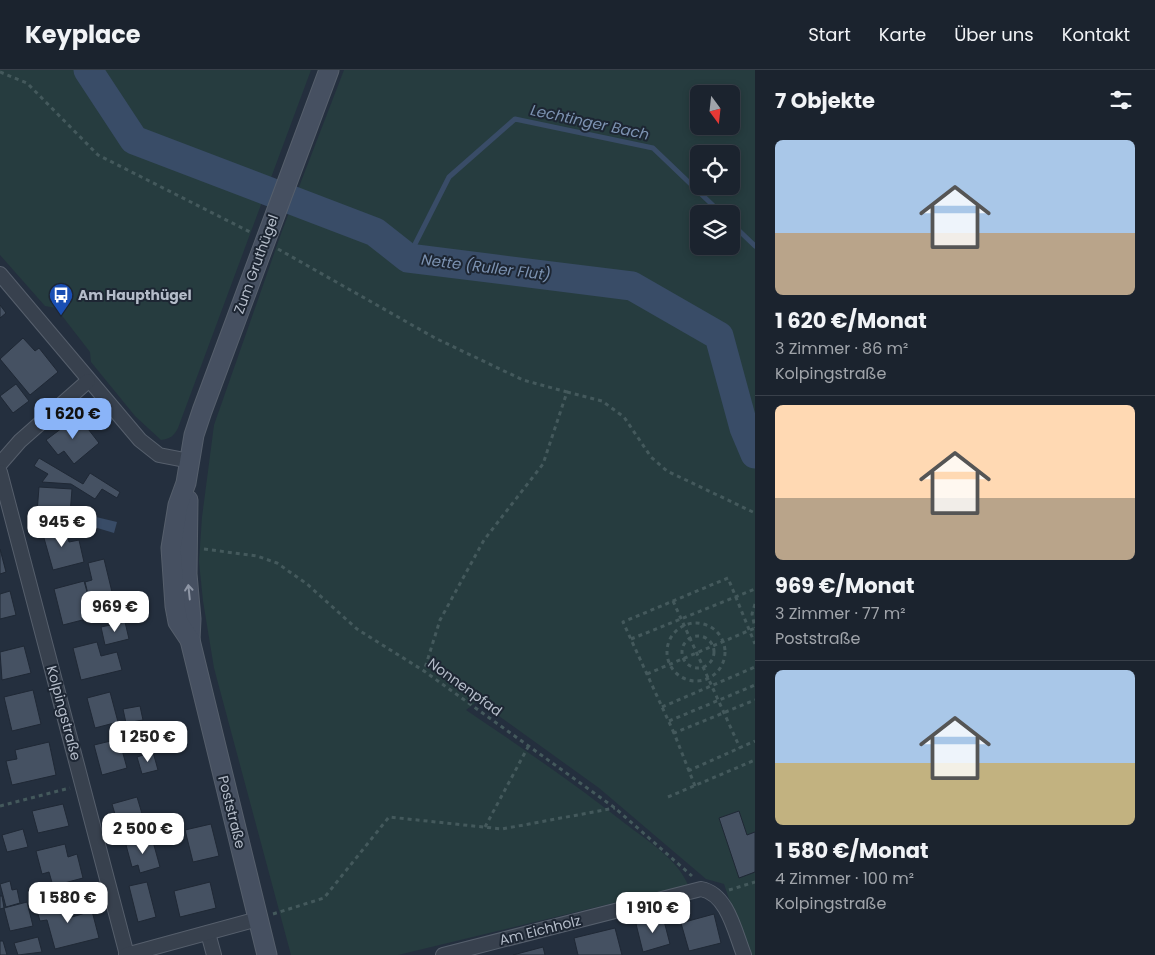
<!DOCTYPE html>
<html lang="de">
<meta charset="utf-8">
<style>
body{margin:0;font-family:Poppins,sans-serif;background:#282f3a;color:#f1f3f6;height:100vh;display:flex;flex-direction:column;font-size:19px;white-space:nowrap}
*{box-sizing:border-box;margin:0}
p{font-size:16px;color:#a0a4aa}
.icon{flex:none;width:28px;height:28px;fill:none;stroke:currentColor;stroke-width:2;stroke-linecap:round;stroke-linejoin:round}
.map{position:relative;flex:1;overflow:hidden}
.drawer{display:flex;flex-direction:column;background:#1b232e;width:400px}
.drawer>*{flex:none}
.needle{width:32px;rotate:165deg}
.fabs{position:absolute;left:690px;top:15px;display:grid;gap:10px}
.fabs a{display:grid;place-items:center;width:50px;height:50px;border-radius:8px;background:#1b232e;box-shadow:0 2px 8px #0003,0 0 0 1px #39404a;font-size:25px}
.price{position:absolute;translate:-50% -42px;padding:0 11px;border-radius:10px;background:#fff;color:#222;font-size:16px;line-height:32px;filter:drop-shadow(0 1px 2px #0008)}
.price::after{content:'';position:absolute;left:50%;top:30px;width:15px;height:11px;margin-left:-8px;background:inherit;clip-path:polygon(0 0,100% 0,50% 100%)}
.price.on{background:#8ab4f8;color:#111}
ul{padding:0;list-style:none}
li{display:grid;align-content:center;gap:10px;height:265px;padding:0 20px}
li+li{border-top:1px solid #39404a}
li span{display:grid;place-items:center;height:155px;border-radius:8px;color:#555}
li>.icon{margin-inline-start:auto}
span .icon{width:90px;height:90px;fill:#fffc;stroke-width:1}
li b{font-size:21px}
h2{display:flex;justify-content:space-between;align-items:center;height:60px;padding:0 20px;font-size:21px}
header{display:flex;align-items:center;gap:30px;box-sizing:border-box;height:70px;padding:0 25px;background:#1b232e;border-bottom:1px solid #39404a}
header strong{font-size:24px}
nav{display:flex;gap:28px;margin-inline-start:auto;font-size:18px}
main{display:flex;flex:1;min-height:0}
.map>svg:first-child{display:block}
.green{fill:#263c3f;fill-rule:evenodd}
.water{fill:#394c67}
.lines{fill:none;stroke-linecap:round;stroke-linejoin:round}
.stream{stroke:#394c67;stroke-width:5}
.river{stroke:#394c67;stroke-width:29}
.building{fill:#455162;stroke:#1f2835}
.street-casing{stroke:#565f6c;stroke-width:16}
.secondary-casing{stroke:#565f6c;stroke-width:21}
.path{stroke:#44595c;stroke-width:3;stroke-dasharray:4 4;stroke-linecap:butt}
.street{stroke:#38414e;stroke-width:14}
.secondary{stroke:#465061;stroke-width:19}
.oneway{stroke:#8e96a5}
.labels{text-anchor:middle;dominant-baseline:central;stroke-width:4;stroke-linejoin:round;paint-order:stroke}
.street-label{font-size:14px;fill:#b4bcc9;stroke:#1d2633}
.poi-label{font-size:14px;font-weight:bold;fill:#b4bcc9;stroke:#1d2633;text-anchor:start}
.water-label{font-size:15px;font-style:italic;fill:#7c92b1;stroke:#1d2633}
</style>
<header>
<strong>Keyplace</strong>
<nav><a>Start</a><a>Karte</a><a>Über uns</a><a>Kontakt</a></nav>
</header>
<main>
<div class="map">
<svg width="755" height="885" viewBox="0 0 755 885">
<rect width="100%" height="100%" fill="#242f3e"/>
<g class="green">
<path d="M0,0H311L178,358C174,366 170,369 161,370L135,346L91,292L90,282L56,238L45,236L0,185Z"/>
<path d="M344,0H755V885H748L724,814L706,809L599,718L478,631L466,640C521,677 575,714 627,755C648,771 678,790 688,815L398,885H291L214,598L203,531L199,492L202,447L214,355L282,161ZM699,24H731V56H699ZM699,84H731V116H699ZM699,144H731V176H699Z"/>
</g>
<polygon class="water" points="96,447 117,452 114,463 94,457"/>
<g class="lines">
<g class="stream">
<polyline points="731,153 755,176"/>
<polyline points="408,188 449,107 515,49 653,78 722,144"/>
</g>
<polyline class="river" points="88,0 134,70 375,162 408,188 632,216 719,266 744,358 755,384"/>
</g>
<g class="building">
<polygon points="0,235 6,243 0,248"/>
<polygon points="23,268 35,281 39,278 58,302 30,325 0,289"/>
<polygon points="16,314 29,331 13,343 0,326"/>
<polygon points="78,346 99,373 74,394 64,381 58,385 46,370"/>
<polygon points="39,388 83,414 90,403 120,422 117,428 102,419 95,429 71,414 42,412 48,404 34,396"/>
<polygon points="39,417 72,419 70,445 37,443"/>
<polygon points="65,455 69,472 79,470 84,492 53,500 42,461"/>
<polygon points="0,479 6,502 0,504"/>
<polygon points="104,489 112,522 89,528 85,512 92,510 88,493"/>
<polygon points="84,511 94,547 63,555 54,519"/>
<polygon points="10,521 16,545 0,549 0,524"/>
<polygon points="130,525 136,547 118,552 113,530"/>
<polygon points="125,552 129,569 105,575 101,557"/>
<polygon points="97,572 101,586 117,582 122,600 81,610 73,578"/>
<polygon points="24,576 31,603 2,610 0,582"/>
<polygon points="33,620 41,654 12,661 4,627"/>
<polygon points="110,622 118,652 95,658 87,628"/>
<polygon points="140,636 143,650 126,653 123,639"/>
<polygon points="119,669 127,698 102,705 94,675"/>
<polygon points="49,672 56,705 12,715 6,691 17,689 15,680"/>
<polygon points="153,682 158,700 142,704 137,687"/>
<polygon points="137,727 143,747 118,754 112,734"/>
<polygon points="63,734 69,756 38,763 32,741"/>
<polygon points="739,741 747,765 755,762 755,802 739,808 719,748"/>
<polygon points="179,749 182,764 159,770 155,755"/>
<polygon points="211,754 219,786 193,792 185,760"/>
<polygon points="23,759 28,777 7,782 2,765"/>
<polygon points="152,768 160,797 140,803 138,795 132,797 126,775"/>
<polygon points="65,774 68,787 77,784 83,808 53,816 49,802 42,804 36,781"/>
<polygon points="10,811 12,820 17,819 20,833 6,837 0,814"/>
<polygon points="147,812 156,847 138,852 129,816"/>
<polygon points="210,812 216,838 180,847 174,821"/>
<polygon points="0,826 2,826 4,838 0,839"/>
<polygon points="67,829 72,847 92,841 99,868 55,879 47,850 40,851 36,837"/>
<polygon points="27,832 33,856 10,861 4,838"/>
<polygon points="714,844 721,873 689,881 681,853"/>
<polygon points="663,847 670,874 643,882 636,854"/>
<polygon points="615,858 622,885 578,885 574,868"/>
<polygon points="38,867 42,882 18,885 14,873"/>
<polygon points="0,871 3,871 7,885 0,885"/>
<polygon points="543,877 545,885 513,885"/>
</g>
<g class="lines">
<g class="street-casing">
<g id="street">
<polyline points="0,204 140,370 159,385 190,391"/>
<polyline points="0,394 20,371 88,311"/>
<polyline points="0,402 127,885"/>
<polyline points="208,863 214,885"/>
<polyline points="126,885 258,849"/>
<path d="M443,885L701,819C728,824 735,863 744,885"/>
</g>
</g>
<g class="secondary-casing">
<g id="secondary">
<polyline points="188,430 187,504 191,549 190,570"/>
<polyline points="267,885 190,570 178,552 175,536 171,478 178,435 186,413 194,365 202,341 329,0"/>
</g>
</g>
<g class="path">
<polyline points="0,2 27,13 98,85 252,163"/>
<polyline points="278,179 435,268 523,310 567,322 543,394 484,470 440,550 424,601"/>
<polyline points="567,322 602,331 624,347 651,387 667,401 755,443"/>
<polyline points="204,479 257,486 277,493 307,514 357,559 424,601 615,738 692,806"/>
<polyline points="673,531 740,678"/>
<polyline points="755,534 752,544 755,558"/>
<circle cx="696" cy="582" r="29"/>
<circle cx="698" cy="582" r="16"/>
<polyline points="631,569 755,519"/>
<polyline points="647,604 755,558"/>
<polyline points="662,637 755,597"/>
<polyline points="669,651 755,615"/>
<polyline points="674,663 623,552 728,508 755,574"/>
<polyline points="688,701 755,671"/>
<polyline points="695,716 674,663 755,630"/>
<polyline points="668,727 755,690"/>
<polyline points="0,736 70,718"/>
<polyline points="485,757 528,677"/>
<polyline points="729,820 755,812"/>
<polyline points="273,844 324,828 389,747 502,759 615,738"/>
</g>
<use href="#street" class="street"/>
<use href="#secondary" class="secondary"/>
</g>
<defs><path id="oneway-shaft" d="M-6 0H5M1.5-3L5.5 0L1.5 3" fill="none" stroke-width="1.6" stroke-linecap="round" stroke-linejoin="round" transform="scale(1.25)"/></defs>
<use class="oneway" href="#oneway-shaft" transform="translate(189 522) rotate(-96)"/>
<defs>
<g id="bus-pin" transform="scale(1.25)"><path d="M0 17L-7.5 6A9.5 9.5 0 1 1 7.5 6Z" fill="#1a4fb4" stroke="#1d2633"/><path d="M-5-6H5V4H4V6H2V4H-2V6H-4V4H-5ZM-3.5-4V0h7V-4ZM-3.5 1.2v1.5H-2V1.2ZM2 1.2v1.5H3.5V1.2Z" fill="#fff"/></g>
</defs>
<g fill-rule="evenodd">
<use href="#bus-pin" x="61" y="225"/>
</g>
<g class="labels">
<g class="street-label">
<text transform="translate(256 194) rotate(-70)">Zum Gruthügel</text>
<text transform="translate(465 617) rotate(36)">Nonnenpfad</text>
<text transform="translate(64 643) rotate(75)">Kolpingstraße</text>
<text transform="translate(232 742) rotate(76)">Poststraße</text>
<text transform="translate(540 860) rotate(-14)">Am Eichholz</text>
</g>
<g class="poi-label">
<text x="78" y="225">Am Haupthügel</text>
</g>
<g class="water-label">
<text transform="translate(590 52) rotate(12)">Lechtinger Bach</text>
<text transform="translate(486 197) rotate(7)">Nette (Ruller Flut)</text>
</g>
</g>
</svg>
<div class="fabs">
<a><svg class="needle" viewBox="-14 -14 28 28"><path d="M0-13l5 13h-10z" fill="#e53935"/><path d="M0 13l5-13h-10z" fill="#a0a4aa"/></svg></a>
<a><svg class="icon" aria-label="locate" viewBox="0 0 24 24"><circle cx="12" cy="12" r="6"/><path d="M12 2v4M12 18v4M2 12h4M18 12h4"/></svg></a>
<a><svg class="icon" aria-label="layers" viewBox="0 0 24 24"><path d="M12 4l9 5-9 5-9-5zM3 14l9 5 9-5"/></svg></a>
</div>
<b class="price on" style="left:73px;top:370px">1 620 €</b>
<b class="price" style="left:62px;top:478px">945 €</b>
<b class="price" style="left:115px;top:563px">969 €</b>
<b class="price" style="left:148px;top:693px">1 250 €</b>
<b class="price" style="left:143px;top:785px">2 500 €</b>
<b class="price" style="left:68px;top:854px">1 580 €</b>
<b class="price" style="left:653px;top:864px">1 910 €</b>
</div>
<section class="drawer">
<h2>7 Objekte<svg class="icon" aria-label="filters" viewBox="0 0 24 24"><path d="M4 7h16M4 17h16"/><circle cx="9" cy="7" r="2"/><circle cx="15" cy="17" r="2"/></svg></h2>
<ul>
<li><span style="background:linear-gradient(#a9c7e8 60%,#b9a48a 0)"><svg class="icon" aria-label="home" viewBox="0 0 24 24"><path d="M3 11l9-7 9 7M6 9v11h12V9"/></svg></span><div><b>1 620 €/Monat</b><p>3 Zimmer · 86 m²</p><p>Kolpingstraße</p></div></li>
<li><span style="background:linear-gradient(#ffd9b3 60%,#b9a48a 0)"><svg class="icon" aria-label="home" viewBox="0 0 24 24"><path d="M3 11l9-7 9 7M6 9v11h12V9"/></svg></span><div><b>969 €/Monat</b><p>3 Zimmer · 77 m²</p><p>Poststraße</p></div></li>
<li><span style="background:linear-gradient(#a9c7e8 60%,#c2b280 0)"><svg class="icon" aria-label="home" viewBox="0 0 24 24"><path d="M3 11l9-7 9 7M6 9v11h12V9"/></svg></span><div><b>1 580 €/Monat</b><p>4 Zimmer · 100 m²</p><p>Kolpingstraße</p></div></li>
</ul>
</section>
</main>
